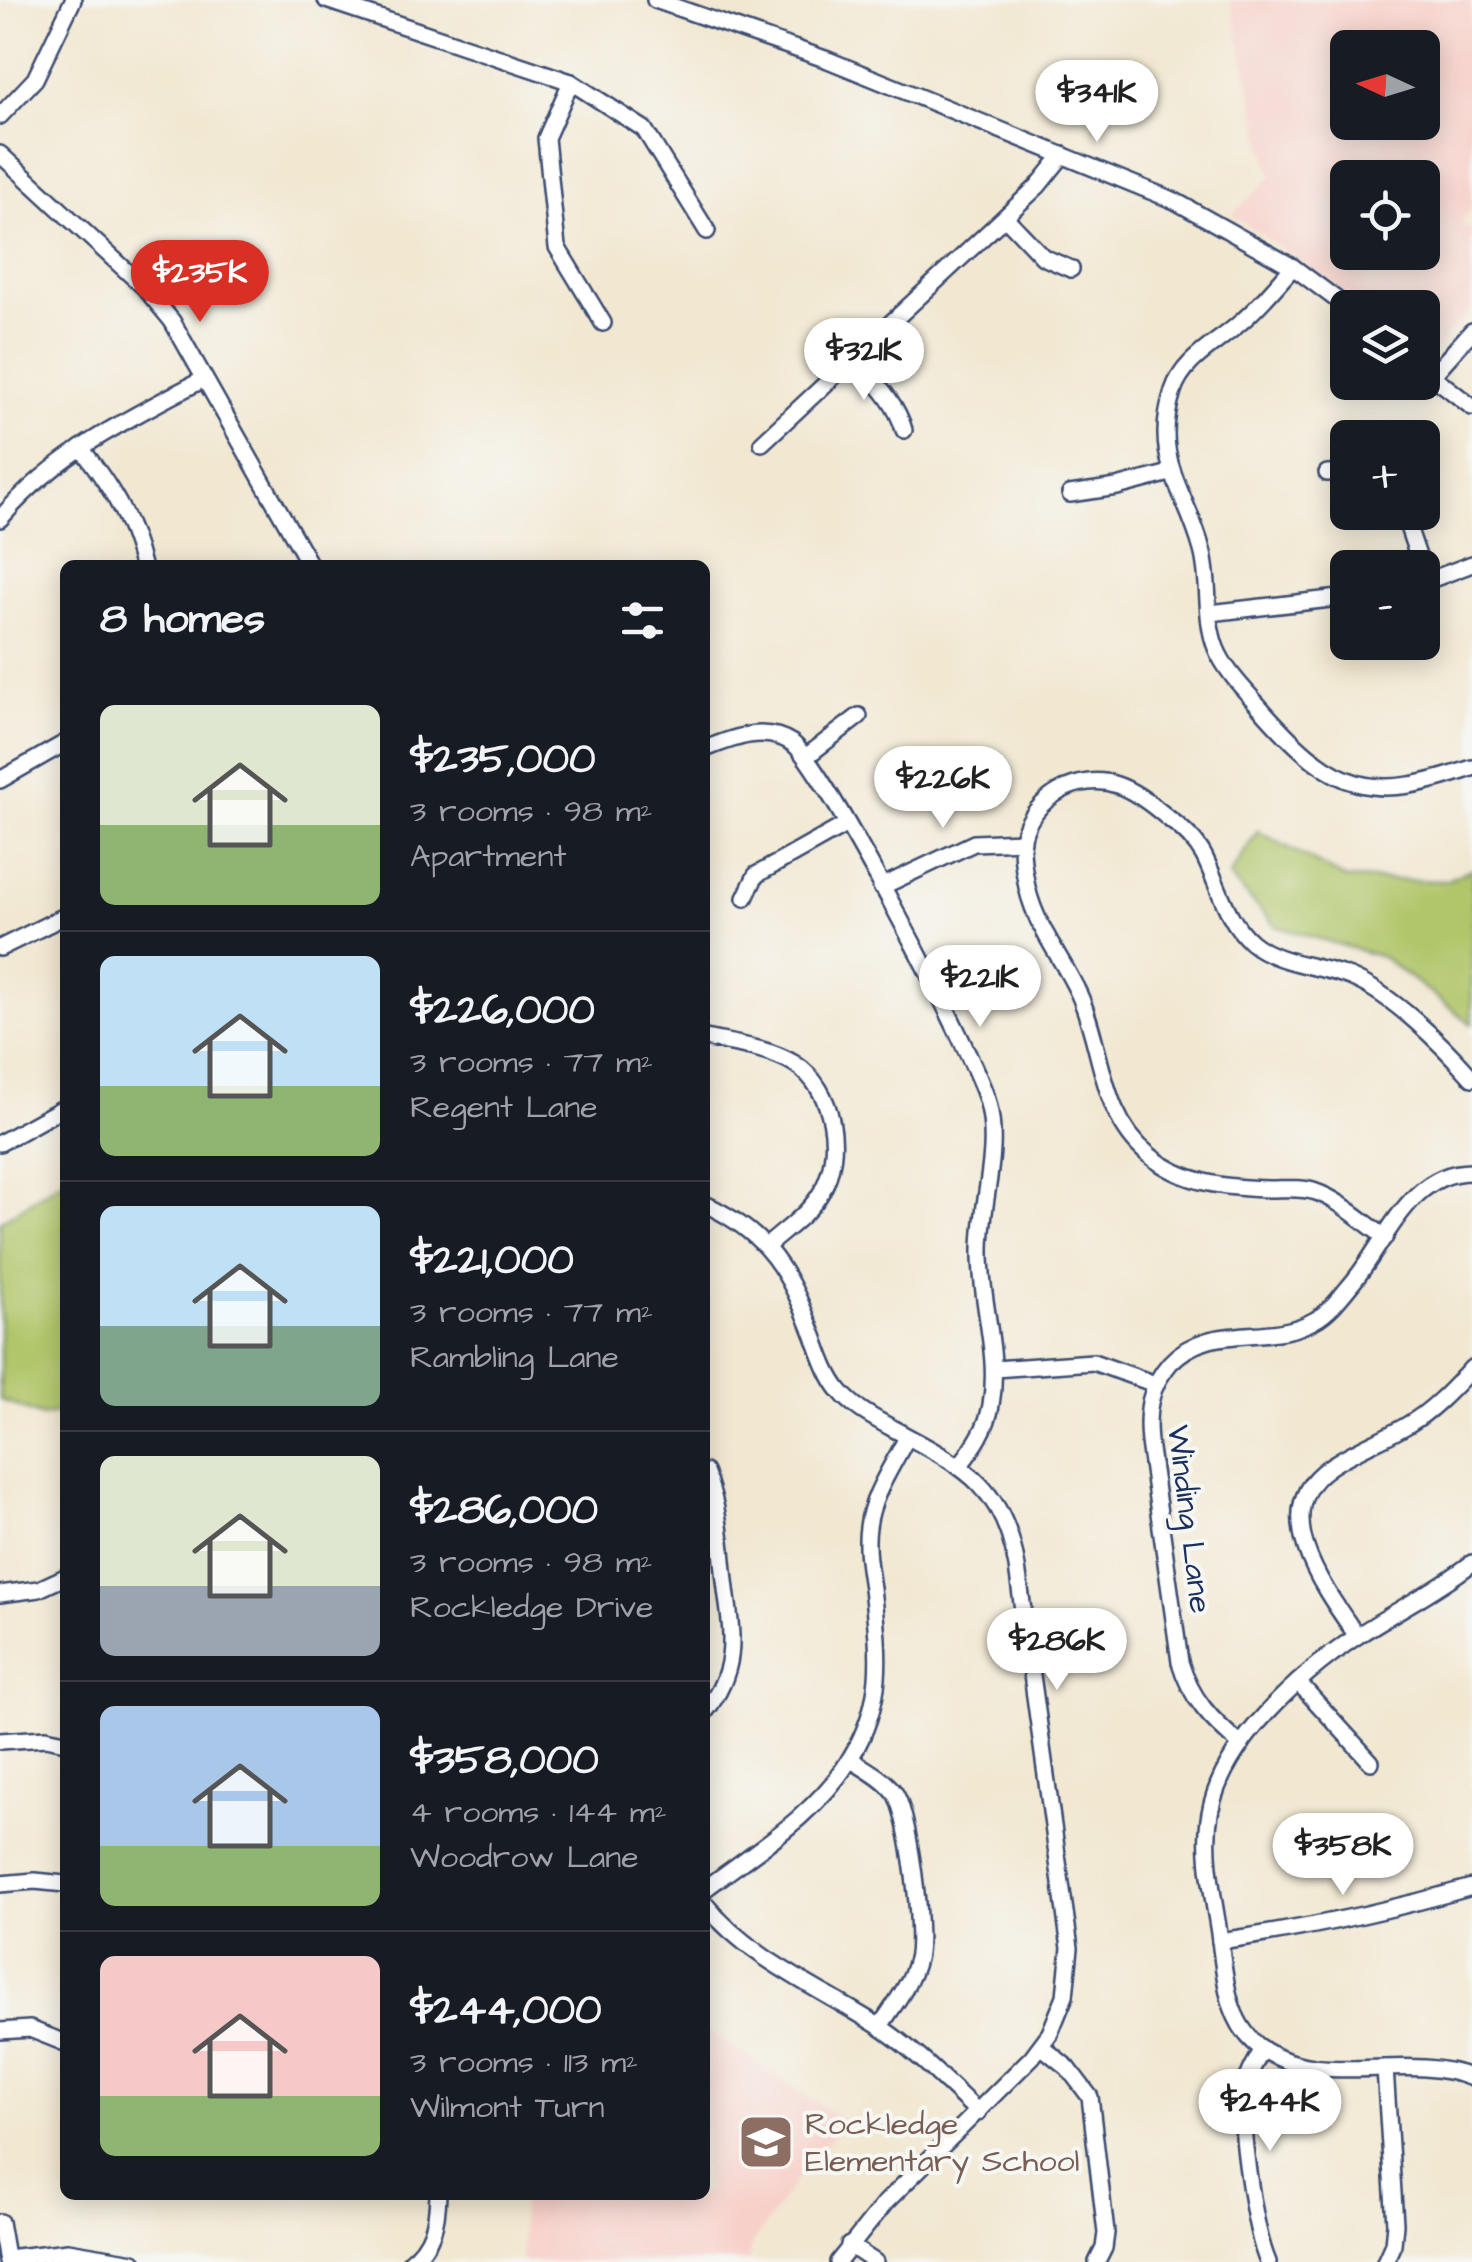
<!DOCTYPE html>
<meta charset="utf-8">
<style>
body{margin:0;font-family:"Architects Daughter",sans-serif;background:#242831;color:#f1f3f6;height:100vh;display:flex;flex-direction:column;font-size:38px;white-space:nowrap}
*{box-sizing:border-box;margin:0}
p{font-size:32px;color:#9ea1a6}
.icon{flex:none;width:55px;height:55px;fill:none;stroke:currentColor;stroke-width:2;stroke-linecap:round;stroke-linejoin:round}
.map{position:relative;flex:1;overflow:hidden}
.drawer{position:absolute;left:60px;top:560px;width:650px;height:1640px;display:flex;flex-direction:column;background:#171b24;border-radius:15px;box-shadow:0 5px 25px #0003}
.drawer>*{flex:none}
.needle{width:65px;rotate:274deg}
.controls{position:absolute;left:1330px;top:30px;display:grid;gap:20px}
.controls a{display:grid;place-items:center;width:110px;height:110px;border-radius:15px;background:#171b24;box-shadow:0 5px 25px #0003;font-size:50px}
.price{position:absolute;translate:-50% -85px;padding:0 22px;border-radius:35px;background:#fff;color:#222;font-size:32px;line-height:65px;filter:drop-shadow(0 2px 5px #0008)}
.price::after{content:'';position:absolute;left:50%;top:60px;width:30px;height:22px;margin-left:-15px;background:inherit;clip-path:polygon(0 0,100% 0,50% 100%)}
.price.selected{background:#d93025;color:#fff}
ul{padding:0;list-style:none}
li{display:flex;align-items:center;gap:30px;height:250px;padding:0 40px}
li+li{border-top:2px solid #363941}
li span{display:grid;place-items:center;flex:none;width:280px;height:200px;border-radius:15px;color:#555}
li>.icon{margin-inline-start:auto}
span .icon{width:120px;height:120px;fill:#fffc;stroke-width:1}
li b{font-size:42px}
h2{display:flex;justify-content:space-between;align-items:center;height:120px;padding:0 40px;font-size:42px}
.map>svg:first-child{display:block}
.built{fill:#f7d0c9;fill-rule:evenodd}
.green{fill:#b1c66a;stroke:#667a64;stroke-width:2.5}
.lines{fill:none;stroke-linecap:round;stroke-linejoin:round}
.minor-casing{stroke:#3b4b6f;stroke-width:20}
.minor{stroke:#fff;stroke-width:15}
.labels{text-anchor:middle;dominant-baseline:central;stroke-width:8;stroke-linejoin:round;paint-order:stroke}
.street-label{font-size:32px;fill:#1b2f5e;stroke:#f6f6f2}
.education-label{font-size:32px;fill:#785e54;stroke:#f6f6f2;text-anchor:start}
</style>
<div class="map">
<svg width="1472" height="2262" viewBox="0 0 1472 2262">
<rect width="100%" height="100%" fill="#f6f6f2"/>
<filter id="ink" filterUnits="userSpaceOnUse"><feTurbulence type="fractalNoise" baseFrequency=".01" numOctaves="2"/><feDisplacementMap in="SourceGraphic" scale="20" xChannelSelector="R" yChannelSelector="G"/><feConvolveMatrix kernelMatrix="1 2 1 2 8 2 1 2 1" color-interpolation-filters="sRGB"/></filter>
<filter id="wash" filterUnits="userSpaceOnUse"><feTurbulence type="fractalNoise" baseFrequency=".0048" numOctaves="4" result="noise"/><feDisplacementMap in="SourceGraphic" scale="40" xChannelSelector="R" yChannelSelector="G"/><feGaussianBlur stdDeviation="2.25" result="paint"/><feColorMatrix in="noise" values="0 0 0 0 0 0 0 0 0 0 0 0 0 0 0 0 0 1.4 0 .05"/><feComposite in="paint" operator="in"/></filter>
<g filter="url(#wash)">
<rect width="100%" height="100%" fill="#f2e8d2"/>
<g class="built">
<path d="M1230,0H1472V209L1461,222L1472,230V308L1433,352L1423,345L1422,308L1367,307L1232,215L1271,177ZM1348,48H1422V122H1348ZM1348,178H1422V252H1348Z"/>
<polygon points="705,2029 847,2123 809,2161 751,2246 748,2262 521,2262 522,2195 705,2195"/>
</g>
<g class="green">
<polygon points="1258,831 1346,879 1445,881 1472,869 1472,1024 1382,957 1275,926 1229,876"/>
<polygon points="65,1178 65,1411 42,1416 0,1400 0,1222"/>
</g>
</g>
<g filter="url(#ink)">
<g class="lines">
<g class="minor-casing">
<g id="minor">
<polyline points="326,0 571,82 644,129 707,231"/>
<polyline points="655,0 828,60 1175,201 1293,267 1348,308"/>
<polyline points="571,82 546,138 557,247 603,323"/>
<polyline points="0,116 35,79 73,0"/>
<polyline points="0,154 144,287 172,321 310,565"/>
<polyline points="1005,217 1043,257 1071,269"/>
<path d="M1293,267C1276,286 1260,306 1241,322C1217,344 1183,359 1173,391C1151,460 1186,490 1202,550C1211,582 1204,617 1216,648C1226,673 1249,694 1266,714C1336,792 1372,803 1472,768"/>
<path d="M855,359C874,381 896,401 904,430"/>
<polyline points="1422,368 1472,407"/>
<polyline points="1432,376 1472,331"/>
<polyline points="762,443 1038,186 1063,155"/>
<path d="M81,448C111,487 130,517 142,565"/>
<polyline points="1327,473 1348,472"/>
<polyline points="1070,494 1117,487 1170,473"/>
<polyline points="1403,512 1422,568"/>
<path d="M0,519C54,455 130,417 204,379"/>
<polyline points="1422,583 1472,564"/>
<polyline points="1210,613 1348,597"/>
<path d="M705,749C733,738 764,725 792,743C821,760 977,1059 988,1103C1001,1153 980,1203 981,1254C981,1305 1000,1354 991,1405C987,1429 974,1447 960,1465"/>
<polyline points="807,756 859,716"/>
<polyline points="0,780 65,743"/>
<polyline points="881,887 974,843 1023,841"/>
<polyline points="745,898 756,875 847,824"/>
<polyline points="0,948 65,916"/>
<path d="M705,1038C734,1044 769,1048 795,1064C834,1089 844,1151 822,1191C810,1213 786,1229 767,1246"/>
<polyline points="0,1143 65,1107"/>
<path d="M705,1204C769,1234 789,1272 814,1336C821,1355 827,1375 840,1391C853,1407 872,1417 890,1427C959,1465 1003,1481 1017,1567L1070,1948L1065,1996L1050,2033L1032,2057L885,2203L838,2262"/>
<path d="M1385,1237C1364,1223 1340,1200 1316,1192C1302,1187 1285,1189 1270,1189C1227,1188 1184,1184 1149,1155C1099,1115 1103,1045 1078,992C1059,952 1031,921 1025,876C1023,865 1021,849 1023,838C1032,798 1079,772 1117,785C1135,791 1154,806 1168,818C1182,828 1196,841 1204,856C1218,884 1226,920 1251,942C1277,964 1319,965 1350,977C1392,994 1442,1044 1472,1078"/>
<polyline points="995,1369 1093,1362 1155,1384"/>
<path d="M705,1472C718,1504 721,1537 724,1571C729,1626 744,1662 705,1712"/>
<path d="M1472,1563C1436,1591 1395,1611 1357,1636C1301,1674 1222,1743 1210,1813C1203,1852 1213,1894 1219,1933C1225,1973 1225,2025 1264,2050C1325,2089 1407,2051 1472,2078"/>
<polyline points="0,1594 39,1589 65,1577"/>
<path d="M1357,1636C1327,1593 1265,1512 1328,1468C1353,1450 1383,1440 1409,1424C1433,1410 1453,1388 1472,1368"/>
<polyline points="1298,1682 1371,1762"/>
<polyline points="0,1741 46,1738 65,1742"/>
<path d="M1241,1745C1211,1720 1191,1699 1180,1662L1149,1442C1146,1412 1149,1387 1170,1363C1210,1320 1269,1347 1315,1320C1330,1312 1342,1295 1353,1282C1387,1241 1410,1171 1472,1172"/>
<path d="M850,1759C865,1769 883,1778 894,1792C909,1812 924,1934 917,1959C911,1984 894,2005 880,2026"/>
<polyline points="0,1884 35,1881 65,1884"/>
<path d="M705,1889C755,1851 819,1813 851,1757C886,1699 879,1652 872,1588C869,1568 865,1548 868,1527C872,1494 893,1466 907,1437"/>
<path d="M705,1904C748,1958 819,1988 877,2025C914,2049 945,2081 978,2112"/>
<path d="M1220,1941C1306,1929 1388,1911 1472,1887"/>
<polyline points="0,2031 30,2029 65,2043"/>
<polyline points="1041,2046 1068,2068 1090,2097 1106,2233 1104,2248 1097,2262"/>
<path d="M1263,2049C1255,2063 1247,2076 1244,2092C1238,2123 1255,2233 1268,2262"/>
<polyline points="1385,2068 1395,2224 1393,2244 1385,2262"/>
<polyline points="0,2222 7,2262"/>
<polyline points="849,2245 875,2262"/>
<polyline points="7,2258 68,2251 134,2262"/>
<path d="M410,2262C433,2244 437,2223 438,2195"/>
</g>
</g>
<use href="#minor" class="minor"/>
</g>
</g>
<defs>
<g id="school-square" transform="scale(2.875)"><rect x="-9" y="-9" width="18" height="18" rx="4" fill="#8d6e63" stroke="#f6f6f2"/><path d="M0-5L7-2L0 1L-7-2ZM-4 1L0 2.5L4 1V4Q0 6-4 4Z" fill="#fff"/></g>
</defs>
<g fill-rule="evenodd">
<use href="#school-square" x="766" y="2142"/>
</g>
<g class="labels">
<g class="street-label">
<text transform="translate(1189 1519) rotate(83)">Winding Lane</text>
</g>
<g class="education-label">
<text x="805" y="2124">Rockledge<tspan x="805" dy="37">Elementary School</tspan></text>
</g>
</g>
</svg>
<div class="controls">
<a><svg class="needle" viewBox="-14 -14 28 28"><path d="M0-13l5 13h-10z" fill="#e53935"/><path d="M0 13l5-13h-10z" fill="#9ea1a6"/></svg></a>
<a><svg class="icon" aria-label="locate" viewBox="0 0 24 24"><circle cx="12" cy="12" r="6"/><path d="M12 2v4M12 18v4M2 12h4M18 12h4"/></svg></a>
<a><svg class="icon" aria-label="layers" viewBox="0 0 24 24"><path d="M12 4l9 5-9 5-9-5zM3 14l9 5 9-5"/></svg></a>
<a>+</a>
<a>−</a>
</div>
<b class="price" style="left:1097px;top:145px">$341K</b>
<b class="price selected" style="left:200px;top:325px">$235K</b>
<b class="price" style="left:864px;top:403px">$321K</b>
<b class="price" style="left:943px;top:831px">$226K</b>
<b class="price" style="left:980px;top:1030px">$221K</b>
<b class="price" style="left:1057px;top:1693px">$286K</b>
<b class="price" style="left:1343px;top:1898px">$358K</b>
<b class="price" style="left:1270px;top:2154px">$244K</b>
<section class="drawer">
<h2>8 homes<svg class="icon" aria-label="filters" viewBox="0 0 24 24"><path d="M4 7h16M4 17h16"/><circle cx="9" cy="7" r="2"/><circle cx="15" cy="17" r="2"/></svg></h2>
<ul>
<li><span style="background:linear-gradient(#dfe7d0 60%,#8fb573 0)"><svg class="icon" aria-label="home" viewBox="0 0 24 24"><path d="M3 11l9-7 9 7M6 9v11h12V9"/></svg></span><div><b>$235,000</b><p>3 rooms · 98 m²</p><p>Apartment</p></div></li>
<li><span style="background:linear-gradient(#bfe0f5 65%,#8fb573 0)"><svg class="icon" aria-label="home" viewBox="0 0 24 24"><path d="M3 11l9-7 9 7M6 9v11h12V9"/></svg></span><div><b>$226,000</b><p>3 rooms · 77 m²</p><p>Regent Lane</p></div></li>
<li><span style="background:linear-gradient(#bfe0f5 60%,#7fa58c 0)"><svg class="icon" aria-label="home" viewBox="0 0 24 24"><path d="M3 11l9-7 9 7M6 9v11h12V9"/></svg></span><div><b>$221,000</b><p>3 rooms · 77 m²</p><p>Rambling Lane</p></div></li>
<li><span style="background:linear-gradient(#dfe7d0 65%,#9aa5b1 0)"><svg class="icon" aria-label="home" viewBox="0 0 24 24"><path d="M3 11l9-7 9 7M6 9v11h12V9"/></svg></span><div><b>$286,000</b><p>3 rooms · 98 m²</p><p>Rockledge Drive</p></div></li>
<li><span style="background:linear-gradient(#a9c7e8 70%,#8fb573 0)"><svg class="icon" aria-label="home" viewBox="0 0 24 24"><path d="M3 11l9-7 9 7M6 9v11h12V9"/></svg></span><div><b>$358,000</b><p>4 rooms · 144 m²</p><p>Woodrow Lane</p></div></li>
<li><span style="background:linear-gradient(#f6c9c9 70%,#8fb573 0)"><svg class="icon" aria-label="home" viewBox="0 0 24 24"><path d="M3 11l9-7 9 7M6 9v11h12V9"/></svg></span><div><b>$244,000</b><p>3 rooms · 113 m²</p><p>Wilmont Turn</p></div></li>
</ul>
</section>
</div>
